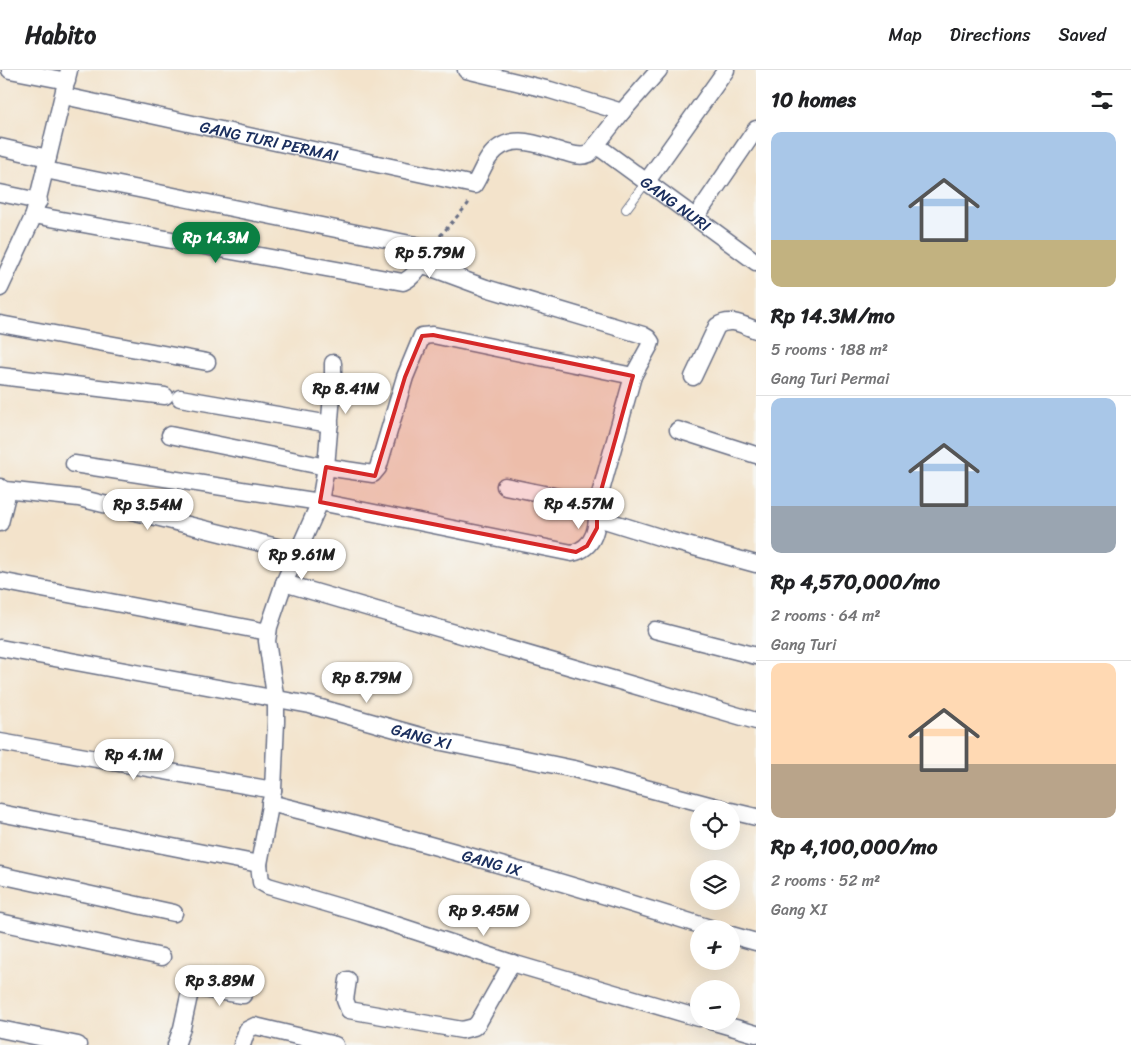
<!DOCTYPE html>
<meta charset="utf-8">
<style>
body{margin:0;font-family:Sriracha,sans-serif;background:#f2f2f2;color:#202124;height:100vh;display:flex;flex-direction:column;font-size:19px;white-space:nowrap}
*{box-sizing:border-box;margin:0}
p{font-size:16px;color:#757577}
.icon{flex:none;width:28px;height:28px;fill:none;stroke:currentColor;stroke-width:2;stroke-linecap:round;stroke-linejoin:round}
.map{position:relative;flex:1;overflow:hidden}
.sheet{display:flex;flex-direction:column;background:#fff;width:375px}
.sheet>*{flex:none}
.controls{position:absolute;left:690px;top:730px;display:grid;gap:10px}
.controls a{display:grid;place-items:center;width:50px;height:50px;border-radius:50%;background:#fff;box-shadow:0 5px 20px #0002;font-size:25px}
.price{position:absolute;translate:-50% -42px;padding:0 11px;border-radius:18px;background:#fff;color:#222;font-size:16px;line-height:32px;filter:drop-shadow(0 1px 2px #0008)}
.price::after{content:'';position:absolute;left:50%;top:30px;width:15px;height:11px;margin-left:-8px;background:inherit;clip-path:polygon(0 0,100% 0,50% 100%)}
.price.selected{background:#0b8043;color:#fff}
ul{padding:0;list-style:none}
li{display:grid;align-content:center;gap:10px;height:265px;padding:0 15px}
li+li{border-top:1px solid #e0e0e0}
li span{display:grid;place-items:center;height:155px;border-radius:10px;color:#555}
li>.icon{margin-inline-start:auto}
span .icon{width:90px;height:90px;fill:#fffc;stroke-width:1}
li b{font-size:21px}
h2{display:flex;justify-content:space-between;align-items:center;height:60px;padding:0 15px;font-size:21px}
header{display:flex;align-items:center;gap:30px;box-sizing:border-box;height:70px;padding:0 25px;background:#fff;border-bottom:1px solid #e0e0e0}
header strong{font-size:24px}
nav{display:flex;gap:28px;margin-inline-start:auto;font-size:18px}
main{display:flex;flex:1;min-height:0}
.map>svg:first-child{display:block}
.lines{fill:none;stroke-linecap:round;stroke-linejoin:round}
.service-casing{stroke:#676e84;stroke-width:10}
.minor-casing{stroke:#676e84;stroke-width:19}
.path{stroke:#676e84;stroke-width:3;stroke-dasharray:4 4;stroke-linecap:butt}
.service{stroke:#fff;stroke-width:8}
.minor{stroke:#fff;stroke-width:16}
.marked{fill:#d62828;fill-opacity:0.2;stroke:#d62828;stroke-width:4;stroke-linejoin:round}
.labels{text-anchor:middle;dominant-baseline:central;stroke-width:4;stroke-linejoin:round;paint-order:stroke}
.street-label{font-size:16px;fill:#1b2f5e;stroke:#f6f6f2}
</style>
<header>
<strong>Habito</strong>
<nav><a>Map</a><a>Directions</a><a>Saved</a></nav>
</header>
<main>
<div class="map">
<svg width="756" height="975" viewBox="0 0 756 975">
<rect width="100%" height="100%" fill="#f6f6f2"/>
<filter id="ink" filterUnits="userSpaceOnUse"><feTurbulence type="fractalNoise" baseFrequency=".02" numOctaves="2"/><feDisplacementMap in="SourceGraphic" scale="10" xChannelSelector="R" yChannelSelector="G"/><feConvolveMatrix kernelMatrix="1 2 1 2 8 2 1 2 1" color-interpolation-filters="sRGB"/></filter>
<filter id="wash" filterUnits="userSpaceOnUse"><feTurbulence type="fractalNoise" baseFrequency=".0096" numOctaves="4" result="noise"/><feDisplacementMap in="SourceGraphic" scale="20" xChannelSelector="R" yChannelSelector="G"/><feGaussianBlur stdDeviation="1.12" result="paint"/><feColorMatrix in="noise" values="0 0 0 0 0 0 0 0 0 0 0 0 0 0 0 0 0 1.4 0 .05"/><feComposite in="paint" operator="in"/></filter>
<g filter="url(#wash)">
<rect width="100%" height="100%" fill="#f3e3cb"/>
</g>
<g filter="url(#ink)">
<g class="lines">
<g class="service-casing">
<polyline id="service" points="626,139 647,111"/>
</g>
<g class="minor-casing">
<g id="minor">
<polyline points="10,0 67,11"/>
<polyline points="466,0 550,20 622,42"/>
<path id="s1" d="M64,26L474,115C480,106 484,93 491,85C510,61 539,75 563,82C572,84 580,88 589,84L622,42L659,0"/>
<path id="s2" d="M596,75L756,192"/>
<polyline points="0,77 48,88"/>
<polyline points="647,111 726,0"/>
<polyline points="0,123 39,131"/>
<path d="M34,145L403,212C417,206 423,190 430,178L45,100"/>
<polyline points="696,147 756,59"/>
<polyline points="0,218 34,145 69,0"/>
<polyline points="0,254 207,292"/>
<polyline points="0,306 165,326"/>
<path d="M693,307L717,256C730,247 743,255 756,260"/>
<polyline points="180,328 330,354"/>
<polyline points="678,360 756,385"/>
<polyline points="170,365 326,397 373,404 378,398 405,307 422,266 433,265 633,306 650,275 651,272 648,268 643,265 486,218 421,194"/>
<path d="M74,394L320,432L572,483C596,478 598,455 597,435"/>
<polyline points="505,416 597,435 633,306"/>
<polyline points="0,417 5,420 6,429 0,453"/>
<polyline points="5,420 79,428 297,482"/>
<polyline points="598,448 672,471 756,494"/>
<polyline points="0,511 268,562"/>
<polyline points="284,513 756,651"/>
<polyline points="655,560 756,586"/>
<path id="s3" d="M0,578L310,635L442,672L574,699L724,739"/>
<polyline points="0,672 273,720"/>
<path id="s4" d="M270,733C419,770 567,813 713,859"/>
<polyline points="731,741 756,747"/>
<polyline points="0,743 259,794 273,720 276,652 276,632 267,571 269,557 284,513 320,432 326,397 333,313 333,293"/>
<polyline points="259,794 261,812 268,816 360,843 512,893 699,948"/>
<polyline points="0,805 174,843"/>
<polyline points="0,852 162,887"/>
<polyline points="731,865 756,872"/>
<polyline points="348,910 345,930 349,940 462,960 474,957 478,953 512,893"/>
<polyline points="711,951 756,964"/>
<polyline points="0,959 78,975"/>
<polyline points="176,975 182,958 189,926 192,921 198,918 243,925"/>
<polyline points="242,975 247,960 255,956 335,975"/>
</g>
</g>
<polyline class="path" points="440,166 468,134 469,130"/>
<use href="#service" class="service"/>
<use href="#minor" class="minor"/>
</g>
</g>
<path class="marked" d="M433,265L633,306L597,435V458L587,476L576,482L320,432L326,397L375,406L405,307L422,266Z"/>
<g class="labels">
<g class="street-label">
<text stroke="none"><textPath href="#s1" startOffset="210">GANG TURI PERMAI</textPath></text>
<text stroke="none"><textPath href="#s2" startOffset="99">GANG NURI</textPath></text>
<text stroke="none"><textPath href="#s3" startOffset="431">GANG XI</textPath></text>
<text stroke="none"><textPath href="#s4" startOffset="230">GANG IX</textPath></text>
</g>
</g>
</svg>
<div class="controls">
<a><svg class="icon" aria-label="locate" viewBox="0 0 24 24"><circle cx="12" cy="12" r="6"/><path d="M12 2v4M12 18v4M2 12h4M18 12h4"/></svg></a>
<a><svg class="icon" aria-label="layers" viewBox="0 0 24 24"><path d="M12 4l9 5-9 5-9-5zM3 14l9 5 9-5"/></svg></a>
<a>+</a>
<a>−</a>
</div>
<b class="price selected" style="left:216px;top:194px">Rp 14.3M</b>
<b class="price" style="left:430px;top:209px">Rp 5.79M</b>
<b class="price" style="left:346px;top:345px">Rp 8.41M</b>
<b class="price" style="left:579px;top:460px">Rp 4.57M</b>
<b class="price" style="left:148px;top:461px">Rp 3.54M</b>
<b class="price" style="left:302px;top:511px">Rp 9.61M</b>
<b class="price" style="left:367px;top:634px">Rp 8.79M</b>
<b class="price" style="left:134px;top:711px">Rp 4.1M</b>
<b class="price" style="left:484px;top:867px">Rp 9.45M</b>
<b class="price" style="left:220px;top:937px">Rp 3.89M</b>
</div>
<section class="sheet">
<h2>10 homes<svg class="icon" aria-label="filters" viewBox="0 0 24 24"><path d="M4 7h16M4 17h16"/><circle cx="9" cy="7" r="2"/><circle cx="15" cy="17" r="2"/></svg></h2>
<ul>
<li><span style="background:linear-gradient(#a9c7e8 70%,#c2b280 0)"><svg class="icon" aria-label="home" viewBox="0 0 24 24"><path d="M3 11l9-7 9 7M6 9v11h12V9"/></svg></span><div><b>Rp 14.3M/mo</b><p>5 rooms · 188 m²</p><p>Gang Turi Permai</p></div></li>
<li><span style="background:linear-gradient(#a9c7e8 70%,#9aa5b1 0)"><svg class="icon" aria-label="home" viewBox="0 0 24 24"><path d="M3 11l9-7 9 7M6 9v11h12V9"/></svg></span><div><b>Rp 4,570,000/mo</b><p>2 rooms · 64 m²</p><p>Gang Turi</p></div></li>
<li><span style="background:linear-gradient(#ffd9b3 65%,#b9a48a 0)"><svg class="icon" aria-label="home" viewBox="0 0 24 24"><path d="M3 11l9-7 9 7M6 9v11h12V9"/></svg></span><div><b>Rp 4,100,000/mo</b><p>2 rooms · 52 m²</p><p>Gang XI</p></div></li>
</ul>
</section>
</main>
